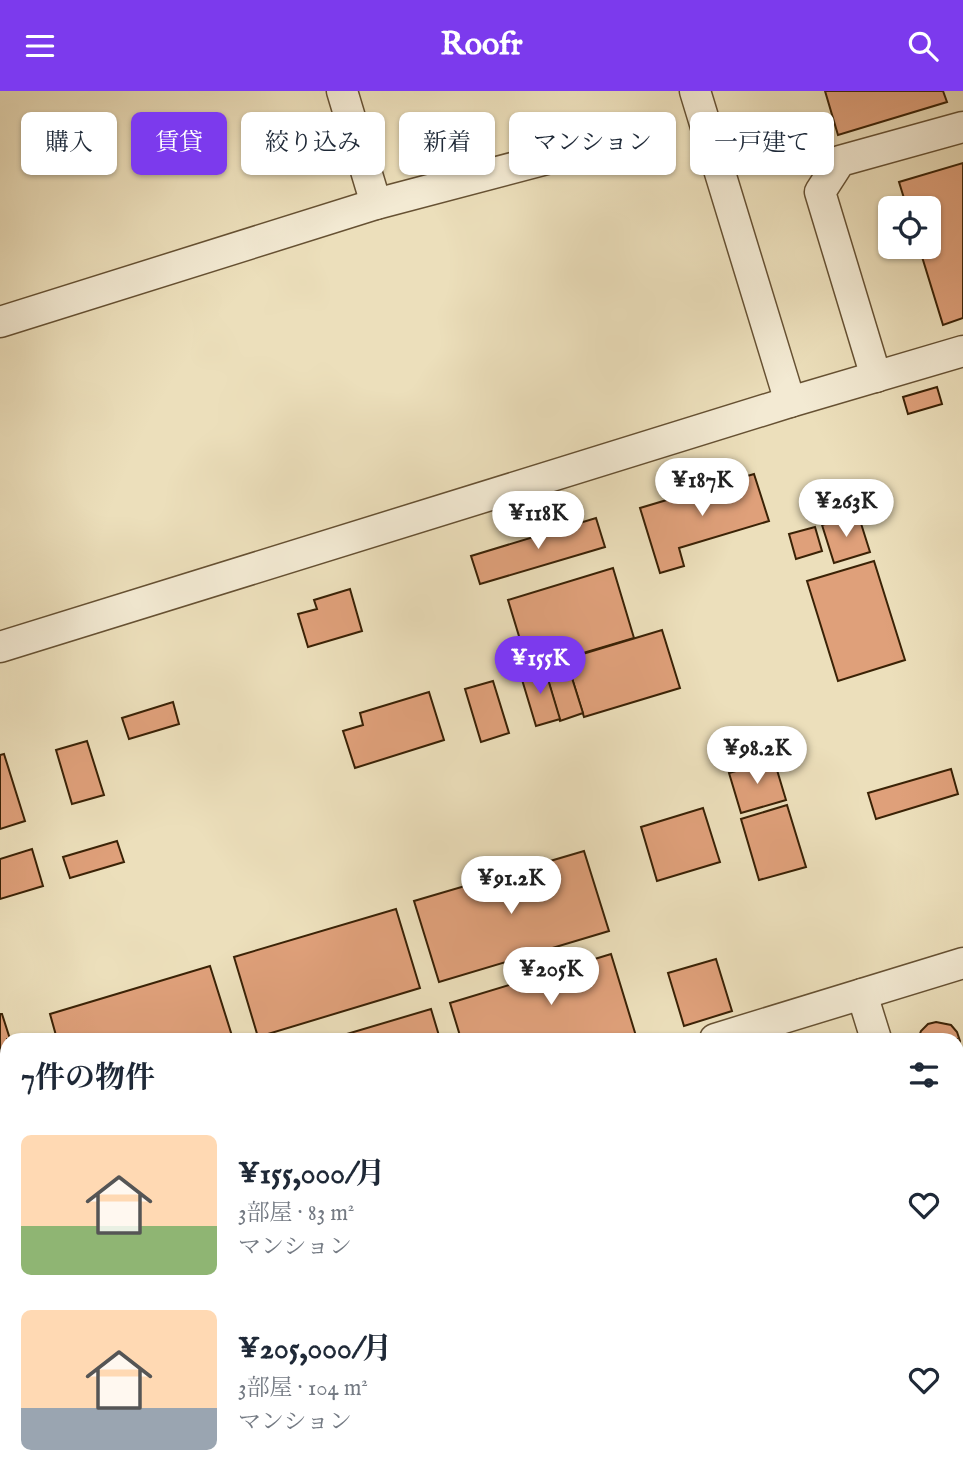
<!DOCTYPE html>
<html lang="ja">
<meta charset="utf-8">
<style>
body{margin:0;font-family:"IM FELL English","Noto Serif JP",serif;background:#f2f2f3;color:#1f2937;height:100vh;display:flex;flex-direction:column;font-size:26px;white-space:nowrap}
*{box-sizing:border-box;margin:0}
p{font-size:23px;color:#747a83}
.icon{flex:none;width:38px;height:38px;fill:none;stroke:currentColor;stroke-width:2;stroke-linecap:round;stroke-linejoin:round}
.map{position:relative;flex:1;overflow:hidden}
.sheet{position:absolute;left:0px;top:942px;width:964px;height:450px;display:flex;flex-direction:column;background:#fff;border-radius:21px 21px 0 0;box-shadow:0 2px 5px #0004}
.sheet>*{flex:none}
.hud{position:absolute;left:21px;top:21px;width:922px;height:63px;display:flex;gap:14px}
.tools{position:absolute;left:878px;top:105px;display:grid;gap:14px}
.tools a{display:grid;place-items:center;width:63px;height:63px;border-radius:10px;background:#fff;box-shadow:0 2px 5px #0004;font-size:35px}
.price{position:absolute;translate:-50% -60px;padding:0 16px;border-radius:24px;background:#fff;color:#222;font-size:23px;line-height:46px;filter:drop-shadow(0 2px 4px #0008)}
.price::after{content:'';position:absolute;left:50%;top:42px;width:21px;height:16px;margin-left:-10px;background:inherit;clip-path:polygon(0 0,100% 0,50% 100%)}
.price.current{background:#7c3aed;color:#fff}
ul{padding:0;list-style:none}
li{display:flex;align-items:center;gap:21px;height:175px;padding:0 21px}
li span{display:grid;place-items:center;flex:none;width:196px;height:140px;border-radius:10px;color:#555}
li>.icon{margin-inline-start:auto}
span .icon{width:84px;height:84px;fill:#fffc;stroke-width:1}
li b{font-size:30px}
h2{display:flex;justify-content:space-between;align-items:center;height:84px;padding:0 21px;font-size:30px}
.chip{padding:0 24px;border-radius:10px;background:#fff;box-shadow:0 2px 5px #0004;font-size:24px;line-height:63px}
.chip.current{background:#7c3aed;color:#fff}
header{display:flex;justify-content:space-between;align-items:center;height:91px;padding:0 21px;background:#7c3aed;color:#fff;font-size:32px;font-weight:800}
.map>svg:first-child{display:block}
.building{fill:#dfa07a;stroke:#3a2206;stroke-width:2}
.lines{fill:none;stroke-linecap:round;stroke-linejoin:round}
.minor-casing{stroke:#665133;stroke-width:33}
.minor{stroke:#f3ead3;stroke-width:30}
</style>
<header><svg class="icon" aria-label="menu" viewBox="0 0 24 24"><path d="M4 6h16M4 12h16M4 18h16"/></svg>Roofr<svg class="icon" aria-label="search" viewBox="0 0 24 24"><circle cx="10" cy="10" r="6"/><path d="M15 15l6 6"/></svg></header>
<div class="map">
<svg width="963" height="1391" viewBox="0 0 963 1391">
<rect width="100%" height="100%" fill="#ecdfbb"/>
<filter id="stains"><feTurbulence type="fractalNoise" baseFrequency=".00286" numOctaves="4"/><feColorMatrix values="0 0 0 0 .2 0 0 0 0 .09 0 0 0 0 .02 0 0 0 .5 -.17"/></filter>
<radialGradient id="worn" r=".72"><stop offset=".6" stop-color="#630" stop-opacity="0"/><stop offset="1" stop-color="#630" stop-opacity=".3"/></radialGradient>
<g class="building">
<polygon points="825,0 943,0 947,11 838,44"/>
<polygon points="963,72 963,227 943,234 919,156 929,156 929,117 907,117 899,91"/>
<polygon points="937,296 942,313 908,323 903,306"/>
<polygon points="754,383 769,430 679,457 684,475 660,482 640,417"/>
<polygon points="858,423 870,461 834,472 822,434"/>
<polygon points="596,427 605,456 480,493 471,465"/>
<polygon points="815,436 822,460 796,468 789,443"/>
<polygon points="874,470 905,569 838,590 807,490"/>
<polygon points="613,477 634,547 529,578 508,509"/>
<polygon points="350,498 362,540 308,556 298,523 317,518 314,509"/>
<polygon points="662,539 680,597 584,626 566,568"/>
<polygon points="566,568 583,622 560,630 544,575"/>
<polygon points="544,575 560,628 536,635 520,582"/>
<polygon points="493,590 509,642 481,651 465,598"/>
<polygon points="429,601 444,649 355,677 343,640 363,634 360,622"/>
<polygon points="173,611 179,633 129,648 122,627"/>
<polygon points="87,650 104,704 72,713 56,659"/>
<polygon points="4,663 25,730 0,738 0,664"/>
<polygon points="774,669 786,709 741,722 729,682"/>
<polygon points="951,678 958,703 876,728 868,702"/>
<polygon points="787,714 806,776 759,789 741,728"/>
<polygon points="703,717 720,771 657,790 641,736"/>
<polygon points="117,750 124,771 70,787 63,766"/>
<polygon points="32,758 43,795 0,808 0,768"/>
<polygon points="584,760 609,840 439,891 414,810"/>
<polygon points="396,818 420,897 258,946 234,866"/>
<polygon points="611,863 636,945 624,948 461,948 450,912"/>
<polygon points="716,868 732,920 684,935 668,882"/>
<polygon points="210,875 233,948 57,948 50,923"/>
<polygon points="431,918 440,948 330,948"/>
<polygon points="0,923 2,923 10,948 7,948 7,1131 0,1109"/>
<polygon points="936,931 951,934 957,941 960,950 957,963 957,948 918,948 921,940 928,933"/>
<polygon points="963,1028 963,1069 957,1067 957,1030"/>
</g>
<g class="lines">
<g class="minor-casing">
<g id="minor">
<polyline points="342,0 376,113"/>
<polyline points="695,0 790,311"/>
<polyline points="0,231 376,113 653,40"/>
<polyline points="876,286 820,101 840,70 963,36"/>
<polyline points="0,556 790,311 963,260"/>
<polyline points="862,903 876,948"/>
<polyline points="715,948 963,872"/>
<polyline points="0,1169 7,1167"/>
<polyline points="957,1212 963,1210"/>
<polyline points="957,1277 963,1275"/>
<polyline points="190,1384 192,1391"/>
<polyline points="654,1384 656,1391"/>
<polyline points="373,1391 395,1384"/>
<polyline points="585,1391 607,1384"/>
</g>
</g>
<use href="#minor" class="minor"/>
</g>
<rect width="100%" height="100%" filter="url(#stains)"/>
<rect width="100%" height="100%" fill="url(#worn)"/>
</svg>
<div class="tools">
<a><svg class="icon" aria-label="locate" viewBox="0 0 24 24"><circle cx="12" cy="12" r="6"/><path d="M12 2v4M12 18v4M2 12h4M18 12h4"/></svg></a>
</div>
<b class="price" style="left:702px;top:427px">¥187K</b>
<b class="price" style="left:846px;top:448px">¥263K</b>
<b class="price" style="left:538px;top:460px">¥118K</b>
<b class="price current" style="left:540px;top:605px">¥155K</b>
<b class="price" style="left:757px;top:695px">¥98.2K</b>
<b class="price" style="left:511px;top:825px">¥91.2K</b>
<b class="price" style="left:551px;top:916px">¥205K</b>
<div class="hud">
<a class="chip">購入</a>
<a class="chip current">賃貸</a>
<a class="chip">絞り込み</a>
<a class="chip">新着</a>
<a class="chip">マンション</a>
<a class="chip">一戸建て</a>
</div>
<section class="sheet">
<h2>7件の物件<svg class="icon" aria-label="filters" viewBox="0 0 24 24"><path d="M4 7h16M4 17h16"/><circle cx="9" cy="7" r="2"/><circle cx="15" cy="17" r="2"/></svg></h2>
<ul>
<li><span style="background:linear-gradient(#ffd9b3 65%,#8fb573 0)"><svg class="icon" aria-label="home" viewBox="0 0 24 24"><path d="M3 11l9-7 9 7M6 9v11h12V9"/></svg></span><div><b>¥155,000/月</b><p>3部屋 · 83 m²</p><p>マンション</p></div><svg class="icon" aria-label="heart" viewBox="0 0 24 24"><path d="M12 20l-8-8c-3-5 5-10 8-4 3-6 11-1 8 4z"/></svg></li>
<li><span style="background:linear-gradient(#ffd9b3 70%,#9aa5b1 0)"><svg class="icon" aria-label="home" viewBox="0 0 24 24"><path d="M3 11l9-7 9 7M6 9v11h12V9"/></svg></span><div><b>¥205,000/月</b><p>3部屋 · 104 m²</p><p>マンション</p></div><svg class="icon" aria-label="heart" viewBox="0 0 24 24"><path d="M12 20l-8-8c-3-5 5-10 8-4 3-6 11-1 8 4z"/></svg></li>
</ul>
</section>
</div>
